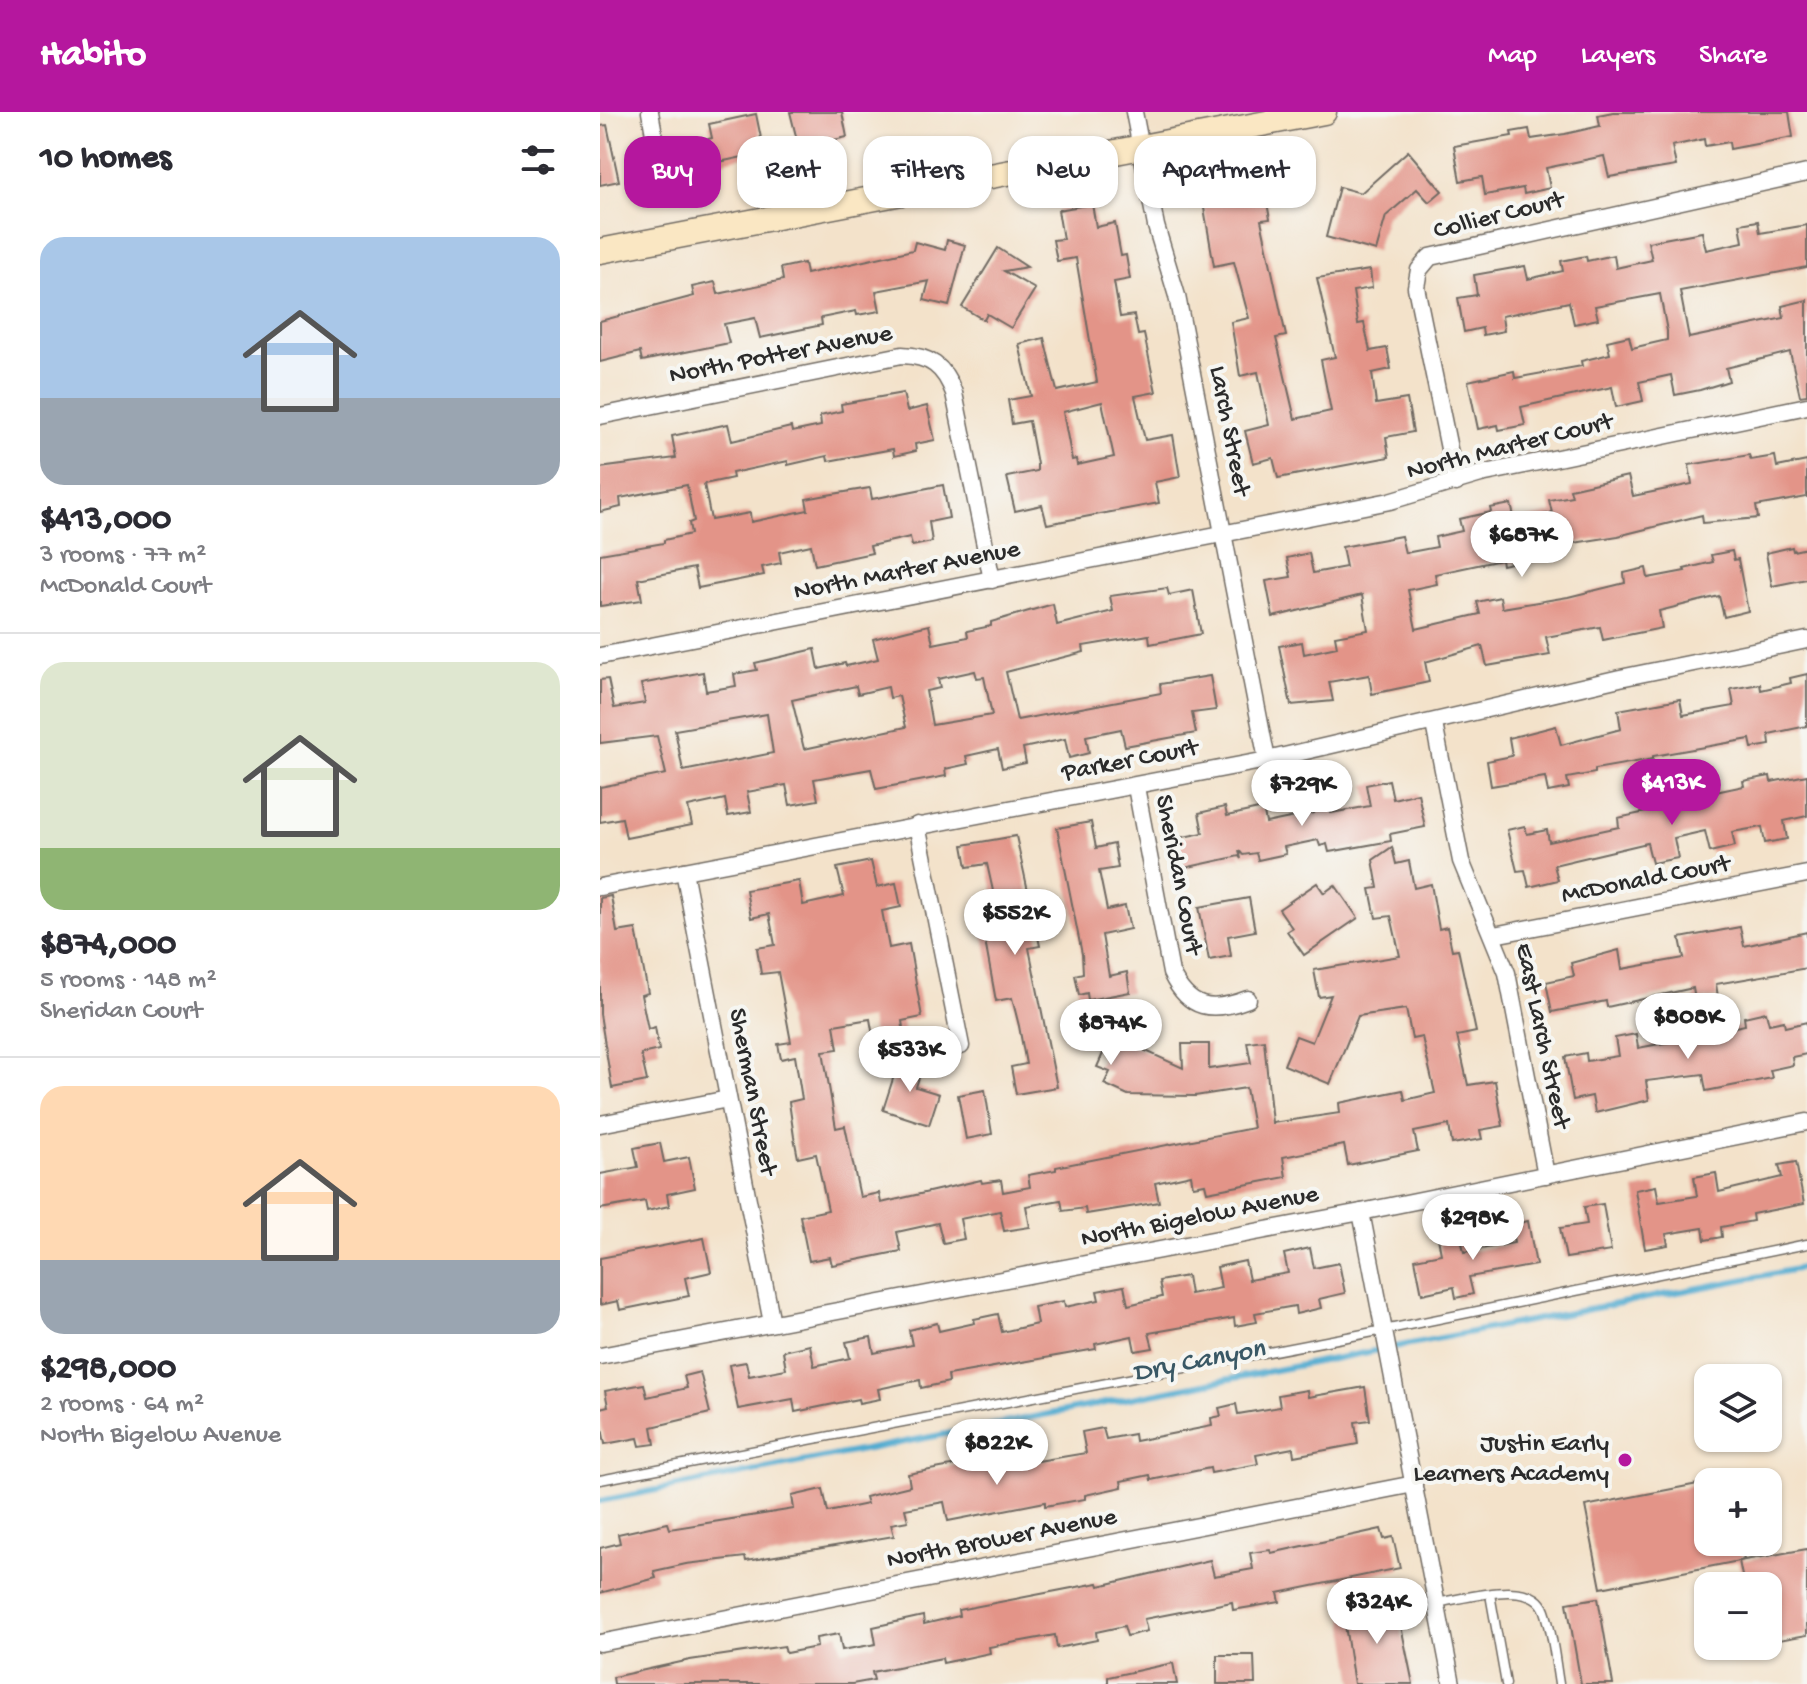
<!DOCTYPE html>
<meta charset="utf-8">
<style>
body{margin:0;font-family:"Gochi Hand",sans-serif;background:#f7f7f7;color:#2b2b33;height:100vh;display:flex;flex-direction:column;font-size:30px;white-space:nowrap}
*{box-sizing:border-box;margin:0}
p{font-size:26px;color:#7c7c81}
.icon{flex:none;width:44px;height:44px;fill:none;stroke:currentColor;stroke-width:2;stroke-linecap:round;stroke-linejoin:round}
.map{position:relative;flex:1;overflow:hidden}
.side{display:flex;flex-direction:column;background:#fff;width:600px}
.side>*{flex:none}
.guide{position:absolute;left:24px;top:24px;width:760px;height:72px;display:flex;gap:16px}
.buttons{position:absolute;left:1094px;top:1252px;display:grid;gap:16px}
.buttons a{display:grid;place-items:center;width:88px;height:88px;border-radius:16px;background:#fff;box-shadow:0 2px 6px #0004;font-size:40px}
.price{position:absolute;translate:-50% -68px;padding:0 18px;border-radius:28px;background:#fff;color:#222;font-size:26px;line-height:52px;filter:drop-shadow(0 2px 4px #0008)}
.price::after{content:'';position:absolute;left:50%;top:48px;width:24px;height:18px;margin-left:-12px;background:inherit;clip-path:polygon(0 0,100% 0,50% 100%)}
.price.active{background:#b5179e;color:#fff}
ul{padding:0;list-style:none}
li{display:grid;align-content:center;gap:16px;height:424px;padding:0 40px}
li+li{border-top:2px solid #e1e1e2}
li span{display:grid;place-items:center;height:248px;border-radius:24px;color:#555}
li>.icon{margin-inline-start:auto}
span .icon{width:144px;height:144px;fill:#fffc;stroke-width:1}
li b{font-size:34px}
h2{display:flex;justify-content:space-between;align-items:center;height:96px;padding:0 40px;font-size:34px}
.chip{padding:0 28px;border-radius:24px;background:#fff;box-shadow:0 2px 6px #0004;font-size:28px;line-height:72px}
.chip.active{background:#b5179e;color:#fff}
header{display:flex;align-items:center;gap:48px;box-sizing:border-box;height:112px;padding:0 40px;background:#b5179e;color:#fff}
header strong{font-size:38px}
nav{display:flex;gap:44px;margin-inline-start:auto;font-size:28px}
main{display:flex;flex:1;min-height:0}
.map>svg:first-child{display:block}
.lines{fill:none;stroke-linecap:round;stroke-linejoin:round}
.stream{stroke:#53acd0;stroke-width:6}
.building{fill:#e39488;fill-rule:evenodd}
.lane-casing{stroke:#716b63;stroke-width:11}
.street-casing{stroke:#716b63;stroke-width:19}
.secondary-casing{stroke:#716b63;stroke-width:27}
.lane{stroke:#fff;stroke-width:8}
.street{stroke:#fff;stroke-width:16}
.secondary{stroke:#fae7c3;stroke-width:24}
.poi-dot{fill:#b5179e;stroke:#f6f6f2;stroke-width:3}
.labels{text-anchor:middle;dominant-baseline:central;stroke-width:8;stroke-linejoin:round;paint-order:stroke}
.street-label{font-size:26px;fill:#2b2b2b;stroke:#f6f6f2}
.poi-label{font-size:26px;fill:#2b2b2b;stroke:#f6f6f2;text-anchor:end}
.water-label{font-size:28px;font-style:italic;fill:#395865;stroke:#f6f6f2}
</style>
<header>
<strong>Habito</strong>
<nav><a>Map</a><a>Layers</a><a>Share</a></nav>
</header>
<main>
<section class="side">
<h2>10 homes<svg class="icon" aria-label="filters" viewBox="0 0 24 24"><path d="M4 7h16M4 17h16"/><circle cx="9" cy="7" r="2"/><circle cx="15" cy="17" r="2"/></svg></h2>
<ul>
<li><span style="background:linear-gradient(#a9c7e8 65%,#9aa5b1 0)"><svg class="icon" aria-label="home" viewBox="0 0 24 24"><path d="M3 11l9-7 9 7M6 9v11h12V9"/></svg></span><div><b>$413,000</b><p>3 rooms · 77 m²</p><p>McDonald Court</p></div></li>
<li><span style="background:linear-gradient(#dfe7d0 75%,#8fb573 0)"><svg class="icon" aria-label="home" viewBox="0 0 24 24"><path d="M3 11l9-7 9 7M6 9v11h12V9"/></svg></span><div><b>$874,000</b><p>5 rooms · 148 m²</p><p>Sheridan Court</p></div></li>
<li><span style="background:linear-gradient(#ffd9b3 70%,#9aa5b1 0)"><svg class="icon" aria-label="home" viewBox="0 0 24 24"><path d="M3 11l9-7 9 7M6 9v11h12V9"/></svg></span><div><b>$298,000</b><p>2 rooms · 64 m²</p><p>North Bigelow Avenue</p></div></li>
</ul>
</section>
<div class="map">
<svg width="1207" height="1572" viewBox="0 0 1207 1572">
<rect width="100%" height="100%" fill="#f6f6f2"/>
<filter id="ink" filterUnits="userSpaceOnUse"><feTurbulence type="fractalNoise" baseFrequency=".0125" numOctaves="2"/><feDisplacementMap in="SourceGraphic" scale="16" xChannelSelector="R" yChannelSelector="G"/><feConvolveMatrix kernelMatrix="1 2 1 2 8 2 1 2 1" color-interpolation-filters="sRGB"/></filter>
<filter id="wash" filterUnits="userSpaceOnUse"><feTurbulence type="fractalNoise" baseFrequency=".006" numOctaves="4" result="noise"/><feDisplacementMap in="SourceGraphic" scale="32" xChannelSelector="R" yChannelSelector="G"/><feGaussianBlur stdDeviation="1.8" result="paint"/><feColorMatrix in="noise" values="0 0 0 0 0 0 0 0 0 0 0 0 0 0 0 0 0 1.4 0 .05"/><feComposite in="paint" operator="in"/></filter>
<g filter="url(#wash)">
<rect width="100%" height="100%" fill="#f3e2ca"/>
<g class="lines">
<polyline class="stream" points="0,1389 1207,1155"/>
</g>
<g id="blocks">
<g class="building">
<polygon points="190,0 242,0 247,25 199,36"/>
<polygon points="1013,0 1189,0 1193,25 1130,37 1129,30 1105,34 1104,27 1072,34 1076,54 1009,65 1004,44 946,56 950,76 924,82 923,76 885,83 882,65 860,69 854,34 912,24 911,20 929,17 931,27 965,22 1000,14 998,3"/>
<polygon points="156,2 162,31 150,33 152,43 110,52 105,28 112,26 109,12"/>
<polygon points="7,13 19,69 0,73 0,14"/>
<polygon points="808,39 842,79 829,90 817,77 786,104 776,139 726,125 739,75 761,81"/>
<polygon points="650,61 653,77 664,75 670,107 661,108 686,224 676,226 695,307 731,299 721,248 735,245 717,166 770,158 772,176 753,179 758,212 764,211 770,239 787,236 791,257 772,261 776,292 807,287 813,320 786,325 789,345 678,366 673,346 653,351 645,319 669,313 658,260 640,264 631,210 649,206 634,150 614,154 603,90 621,87 617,67"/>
<path d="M492,92L496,115L515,111L521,144L526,143L530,167L514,170L520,205L534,203L538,223L544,222L556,280L535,284L545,328L573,323L580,365L555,370L559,391L447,412L442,393L415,399L407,365L437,359V352L429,309L412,312L408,288L431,284L419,232L444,226L457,279L497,270L476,146L457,149L453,128L463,127L458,98ZM502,290L514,345L477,353L476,347L472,348L463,300Z"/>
<polygon points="1158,109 1160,121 1207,113 1207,155 1080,179 1089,226 1184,206 1182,194 1207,188 1207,283 1200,284 1190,240 1126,256 1129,269 1100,278 1075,283 1071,263 1039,270 1043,289 1016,295 1012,275 921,295 925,313 899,318 898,313 878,317 868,269 914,259 915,266 982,254 981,249 1010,242 1007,229 1029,224 1032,236 1067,228 1067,219 1060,182 995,194 998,207 974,212 969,190 902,204 904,219 883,223 882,216 864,220 858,186 877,183 874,163 925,154 928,167 963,159 961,149 986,144 987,149 1014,143 1016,156 1052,148 1048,130 1069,126 1102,120 1106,138 1143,130 1140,112"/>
<polygon points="347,128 365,133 349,194 324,188 329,169 276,179 280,199 257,203 256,199 221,206 222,213 160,226 155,206 124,212 129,231 42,249 40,240 0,250 0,209 94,184 92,175 115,170 118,182 183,168 181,156 204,151 206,162 313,138 315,130 345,138"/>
<polygon points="398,136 427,155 404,159 435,177 411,216 387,202 384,208 362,195"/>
<polygon points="303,281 307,299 327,294 335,328 315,332 316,339 294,344 293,337 228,349 227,344 188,353 188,349 132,361 133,366 104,372 111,408 150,401 151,410 208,398 206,387 227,383 270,376 272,387 343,373 349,406 329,410 332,430 312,434 310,425 270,434 272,441 215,453 211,433 179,440 181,451 162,455 164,463 98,476 94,456 38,467 42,488 0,494 0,442 64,431 64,428 91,422 89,411 94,409 87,373 20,386 21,395 0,400 0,356 76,346 72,324 128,312 132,329 191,315 192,320 221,314 220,304 242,299 241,292"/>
<polygon points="1149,343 1151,348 1175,344 1177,355 1207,349 1207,385 1156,394 1158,406 1103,411 1102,403 1018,424 923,439 925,448 902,453 901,448 835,462 837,472 808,478 816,517 880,502 877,490 900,485 902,496 968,485 1025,471 1024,461 1046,456 1048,466 1085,459 1084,457 1113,450 1111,443 1132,439 1134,448 1138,447 1148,499 1124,505 1119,484 1059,499 1062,516 1003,528 1000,515 946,525 950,543 887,554 882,534 825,550 829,570 772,582 769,563 729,570 733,589 691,593 679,534 702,530 704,542 737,535 735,524 768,518 762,483 673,505 666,469 691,465 687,446 709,441 713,461 746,455 742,435 801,424 805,441 837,435 835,425 862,419 859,407 891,400 890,396 911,392 915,409 952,401 949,388 972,384 970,377 1028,364 1033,384 1092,372 1089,353"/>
<polygon points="1192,435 1193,439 1207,436 1207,467 1172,474 1166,441"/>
<path d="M567,476L569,483L593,478L601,522L550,532L549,523L483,534L484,540L406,560L417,608L561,581L560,572L610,564L616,598L592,601L596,621L525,634L521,617L486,624L489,641L469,646L465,627L423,636L426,651L402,656L398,637L366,644L368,652L345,657L346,664L276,677L271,657L214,667L218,688L190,693L186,673L147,680L151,700L128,704L125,687L88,695L92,713L26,726L22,706L0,710V675L66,662L57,624L0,631V568L8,567L14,596L45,591L41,572L103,560L106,579L136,574L134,562L157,558L155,551L215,537L219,557L245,551L246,554L278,547L273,527L308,518L329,513L333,532L368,525L367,519L391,514V510L453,492L457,513L513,499L510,484ZM375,559L377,566L384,565L392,603L332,613L326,579L340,576L338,567ZM256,574L258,582L288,575L290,586L299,584L306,615L204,637L192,588ZM167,602L173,641L83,659L75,618Z"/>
<polygon points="1207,562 1207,614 1169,622 1170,633 1152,636 1150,627 1053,644 1053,647 995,657 995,661 967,666 969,676 948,680 945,665 891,674 887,649 912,644 909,626 956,614 961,633 1021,617 1018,598 1080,587 1083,603 1134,594 1131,577 1160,572 1161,578 1191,571 1190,566"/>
<polygon points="1207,663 1207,704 1184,709 1187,727 1165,731 1162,715 1132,720 1135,734 1110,740 1105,719 1074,726 1078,746 1052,751 1047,731 954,753 958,768 929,775 925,758 917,759 907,718 925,714 927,722 947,718 949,730 1019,715 1018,706 1074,694 1073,689 1144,674 1143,669 1170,664 1171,670"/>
<polygon points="789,668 793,687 818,681 825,715 790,722 791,729 729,740 727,732 720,734 718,728 684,735 686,742 658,748 656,741 643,743 639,738 641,747 639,744 584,756 578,726 603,721 599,701 625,695 627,704 663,696 666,711 714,701 712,690 729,686 731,701 770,694 766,673"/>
<polygon points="491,710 496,736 514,732 518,756 499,759 507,798 525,794 530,817 502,823 509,864 527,860 530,880 488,888 487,881 479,883 475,863 483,861 482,842 457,716"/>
<polygon points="416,724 440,834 429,836 457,975 416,982 411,955 426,952 419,914 412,886 396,889 383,818 400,815 393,779 387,752 367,755 363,733"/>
<polygon points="792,735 796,752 809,749 814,776 831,772 839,817 847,815 852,838 858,837 876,920 857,924 868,973 895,969 903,1014 880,1018 882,1027 852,1032 849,1013 814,1020 818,1039 748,1053 744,1033 683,1045 686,1065 607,1080 605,1072 593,1074 591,1063 555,1071 559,1090 536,1094 486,1102 485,1096 463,1099 461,1088 426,1094 430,1115 404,1119 400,1099 360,1107 364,1127 343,1131 338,1111 297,1120 301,1139 232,1153 230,1145 209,1149 200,1104 228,1098 216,1042 198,1046 194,1025 189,990 202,987 195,944 181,947 178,932 191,930 178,860 161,862 157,836 175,833 169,802 151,806 146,778 199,769 203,793 244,784 237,756 271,749 277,775 296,771 301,795 282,799 289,836 309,832 322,905 302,909 306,935 276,941 270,907 234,913 238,937 223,939 236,1016 245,1014 260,1085 279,1081 281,1091 381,1068 382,1071 401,1068 403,1080 430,1075 428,1063 456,1058 456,1055 653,1016 646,976 595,984 528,983 504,972 510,960 497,955 520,903 536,910 526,930 583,956 582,932 609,932 609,957 651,951 647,930 664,928 672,1011 740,1001 739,991 803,978 805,988 835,981 822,925 812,927 806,897 758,904 730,972 684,953 696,924 712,930 731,883 719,885 714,858 800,844 791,804 776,806 770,777 778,776 773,748"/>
<polygon points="717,771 724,781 735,773 758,806 704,843 687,819 692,816 679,797"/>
<polygon points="11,784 17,820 36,817 48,881 41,883 48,917 55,915 59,938 41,942 47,969 12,976 0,902 0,786"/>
<polygon points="649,786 655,819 628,824 631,844 609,848 599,795"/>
<polygon points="1140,815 1144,834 1207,820 1207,856 1116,872 1118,885 1095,889 1093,876 1007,895 1006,889 952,900 946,870 974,864 971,851 1019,838 1022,857 1084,846 1080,826"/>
<polygon points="1166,900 1169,912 1184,909 1185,915 1207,910 1207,942 1192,945 1193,953 1170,958 1172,966 1106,979 1103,962 1046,969 1049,988 995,1001 992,984 973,988 965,945 986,941 987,949 1018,944 1015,926 1036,922 1038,936 1086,927 1084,918 1106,914 1107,921 1145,913 1144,905"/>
<polygon points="300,945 323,953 316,975 339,982 329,1013 283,998"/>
<polygon points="385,978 392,1022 366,1027 358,983"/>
<polygon points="60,1031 64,1050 89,1045 95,1076 67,1082 69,1094 47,1099 45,1089 0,1097 0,1062 38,1055 34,1036"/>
<polygon points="1196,1050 1204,1092 1152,1102 1153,1109 1121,1115 1122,1125 1105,1128 1103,1116 1066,1122 1068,1133 1045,1137 1035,1078 1056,1074 1059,1090 1097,1084 1094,1065 1116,1061 1119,1080 1182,1065 1179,1053"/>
<polygon points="1003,1092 1011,1139 966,1146 960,1116 987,1112 984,1095"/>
<polygon points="928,1109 936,1153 869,1165 873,1182 856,1186 854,1175 822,1182 815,1147 841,1142 838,1126 860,1121 864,1140 914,1131 911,1113"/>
<polygon points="104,1126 111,1160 85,1166 89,1184 20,1198 18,1189 0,1193 0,1146"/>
<polygon points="710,1136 714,1156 739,1151 745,1181 719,1187 721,1196 696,1202 695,1194 655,1201 657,1210 635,1214 634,1206 549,1221 553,1236 535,1239 532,1224 495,1232 496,1237 348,1263 349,1270 321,1276 320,1268 278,1277 280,1287 259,1291 258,1287 195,1300 193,1287 138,1297 129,1253 146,1250 149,1264 186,1257 183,1239 210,1233 214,1254 250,1246 246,1230 271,1225 274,1241 312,1233 309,1218 337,1211 339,1219 375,1211 374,1207 398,1202 402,1220 437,1212 434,1195 464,1189 465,1195 499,1188 497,1179 524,1174 528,1193 562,1185 559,1169 587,1164 590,1182 621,1176 617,1155 645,1149 649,1168 688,1161 684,1142"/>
<polygon points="100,1260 110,1301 52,1315 55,1332 40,1334 38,1326 5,1332 0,1305 0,1296 8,1294 5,1279 44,1272 47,1285 87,1276 84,1264"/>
<polygon points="765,1275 770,1308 755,1310 758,1332 694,1344 693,1336 656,1343 658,1352 611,1361 610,1356 551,1368 550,1363 521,1369 522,1375 485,1383 485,1387 445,1394 445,1390 348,1409 344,1390 305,1397 308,1409 291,1412 294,1424 146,1449 145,1445 86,1452 54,1459 56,1466 0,1481 0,1436 20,1431 18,1422 68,1411 70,1417 194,1397 192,1384 223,1377 228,1400 267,1392 265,1385 310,1374 308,1362 406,1344 408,1354 486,1341 482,1320 503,1316 506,1327 534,1322 535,1329 612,1314 611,1306 621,1304 619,1296 636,1292 638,1302 680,1295 678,1283 707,1278 708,1285"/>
<polygon points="1108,1370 1108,1430 1141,1430 1144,1448 1001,1476 985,1394"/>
<polygon points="781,1417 784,1427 793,1425 800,1456 678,1481 680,1490 633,1498 632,1490 544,1507 547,1519 527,1524 524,1514 496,1520 497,1528 457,1536 455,1523 389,1535 390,1541 343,1551 342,1546 272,1560 274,1568 252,1572 14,1572 13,1565 90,1548 184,1534 186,1541 217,1535 216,1526 239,1522 242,1538 276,1532 273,1515 323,1504 324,1512 359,1504 358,1498 498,1471 499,1474 610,1448 614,1464 653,1457 650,1441 670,1438 671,1441"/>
<polygon points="1207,1437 1207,1523 1168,1530 1168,1474 1144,1474 1139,1449"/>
<polygon points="998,1486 1013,1572 981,1572 967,1491"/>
<polygon points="796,1490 813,1572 754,1572 743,1500"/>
<polygon points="617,1543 654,1543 655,1572 617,1572"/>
<polygon points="573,1551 577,1572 508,1572 508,1565"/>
</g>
</g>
</g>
<g filter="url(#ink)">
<use href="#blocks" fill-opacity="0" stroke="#716b63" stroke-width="2"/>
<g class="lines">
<g class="lane-casing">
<g id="lane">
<polyline points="0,1368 784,1218 1207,1132"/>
<polyline points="890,1482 906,1572"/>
<path d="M836,1491C864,1487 933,1464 945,1499C953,1522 955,1548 959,1572"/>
</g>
</g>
<g class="street-casing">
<g id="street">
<polyline points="50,0 54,22"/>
<polyline points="534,0 556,114 577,184 667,648"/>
<path d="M0,304L302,243C330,244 344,254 354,281L392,468"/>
<polyline points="856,371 816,175 819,158 830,145 1207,61"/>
<polyline points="0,544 790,389 881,362 1207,294"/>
<polyline points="834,612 861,749 907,861 946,1063"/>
<path d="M536,675L571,861C589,898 611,901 648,887"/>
<polyline points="317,713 361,934"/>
<polyline points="84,759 172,1211"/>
<polyline points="0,775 667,648 1020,566 1207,528"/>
<polyline points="894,823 1207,762"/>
<polyline points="0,1012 128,987"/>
<polyline points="761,1100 852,1572"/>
<polyline points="0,1244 761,1100 1207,1010"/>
<polyline points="0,1531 814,1372"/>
</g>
</g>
<g class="secondary-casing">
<polyline id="secondary" points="0,139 724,0"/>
</g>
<use href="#lane" class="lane"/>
<use href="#street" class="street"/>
<use href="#secondary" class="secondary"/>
</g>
</g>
<circle class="poi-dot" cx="1025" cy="1348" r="8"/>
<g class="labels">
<g class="street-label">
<text transform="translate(899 105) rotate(-14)">Collier Court</text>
<text transform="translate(181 244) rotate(-11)">North Potter Avenue</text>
<text transform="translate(628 319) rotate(79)">Larch Street</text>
<text transform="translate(910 336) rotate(-14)">North Marter Court</text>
<text transform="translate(307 460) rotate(-11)">North Marter Avenue</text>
<text transform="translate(530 650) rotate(-11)">Parker Court</text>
<text transform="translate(577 763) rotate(79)">Sheridan Court</text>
<text transform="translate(1046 769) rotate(-11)">McDonald Court</text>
<text transform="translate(941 924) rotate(78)">East Larch Street</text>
<text transform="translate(151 980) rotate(79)">Sherman Street</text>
<text transform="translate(600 1106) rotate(-11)">North Bigelow Avenue</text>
<text transform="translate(402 1428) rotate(-11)">North Brower Avenue</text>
</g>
<g class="poi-label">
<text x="1009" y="1333">Justin Early<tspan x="1009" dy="30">Learners Academy</tspan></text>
</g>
<g class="water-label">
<text transform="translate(599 1250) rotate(-11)">Dry Canyon</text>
</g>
</g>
</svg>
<div class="buttons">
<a><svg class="icon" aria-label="layers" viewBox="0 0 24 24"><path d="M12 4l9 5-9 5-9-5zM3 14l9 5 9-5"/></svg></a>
<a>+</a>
<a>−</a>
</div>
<b class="price" style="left:922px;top:467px">$687K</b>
<b class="price active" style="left:1072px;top:715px">$413K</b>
<b class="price" style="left:702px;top:716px">$729K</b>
<b class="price" style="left:415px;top:845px">$552K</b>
<b class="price" style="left:1088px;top:949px">$808K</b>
<b class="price" style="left:511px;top:955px">$874K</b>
<b class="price" style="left:310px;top:982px">$533K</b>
<b class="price" style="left:873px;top:1150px">$298K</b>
<b class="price" style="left:397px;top:1375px">$822K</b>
<b class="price" style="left:777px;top:1534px">$324K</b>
<div class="guide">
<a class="chip active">Buy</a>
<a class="chip">Rent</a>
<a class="chip">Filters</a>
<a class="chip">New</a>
<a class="chip">Apartment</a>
</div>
</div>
</main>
